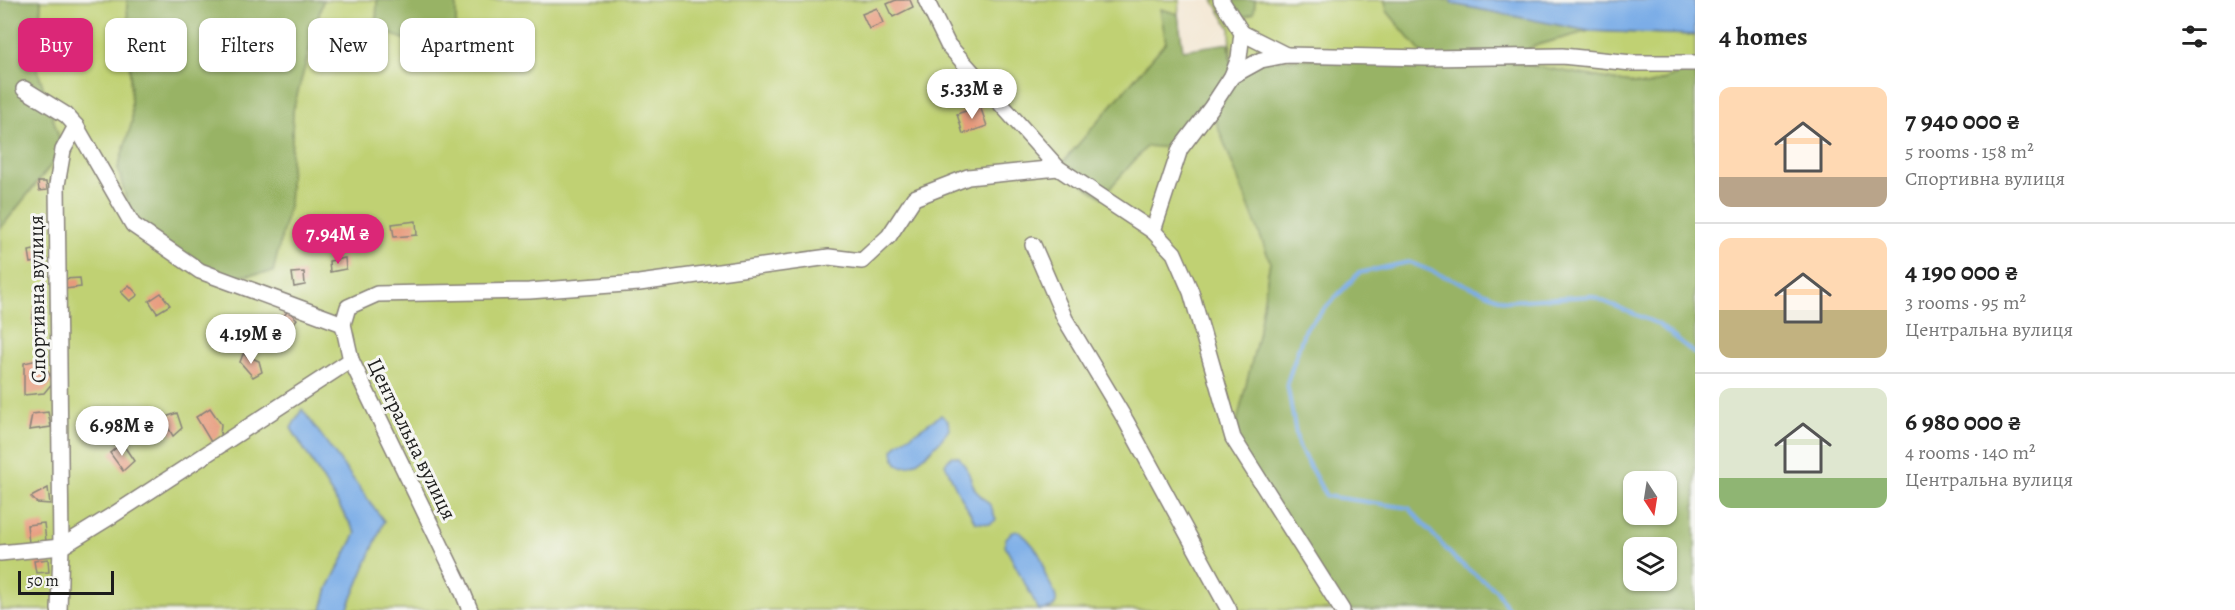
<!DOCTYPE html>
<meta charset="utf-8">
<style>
body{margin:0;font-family:Alegreya,serif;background:#f2f2f2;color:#222;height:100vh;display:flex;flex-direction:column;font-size:22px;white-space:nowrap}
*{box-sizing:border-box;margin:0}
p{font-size:20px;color:#767676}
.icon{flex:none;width:33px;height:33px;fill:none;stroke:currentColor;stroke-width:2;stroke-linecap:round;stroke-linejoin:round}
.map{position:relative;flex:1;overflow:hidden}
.drawer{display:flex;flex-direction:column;background:#fff;width:540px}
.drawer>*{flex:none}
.guide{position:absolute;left:18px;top:18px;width:570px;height:54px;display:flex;gap:12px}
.needle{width:39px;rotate:168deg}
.controls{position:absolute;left:1623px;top:471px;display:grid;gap:12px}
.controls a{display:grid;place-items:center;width:54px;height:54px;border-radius:12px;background:#fff;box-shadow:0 2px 4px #0004;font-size:30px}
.scale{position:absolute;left:18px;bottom:15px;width:96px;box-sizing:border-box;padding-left:6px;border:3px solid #1c1c1c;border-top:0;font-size:16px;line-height:21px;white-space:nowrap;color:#1c1c1c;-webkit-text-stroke:4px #f6f6f2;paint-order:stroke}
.price{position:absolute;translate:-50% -51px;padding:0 14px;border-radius:21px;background:#fff;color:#222;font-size:20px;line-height:39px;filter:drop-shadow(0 2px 3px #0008)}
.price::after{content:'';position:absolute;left:50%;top:36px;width:18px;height:14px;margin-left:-9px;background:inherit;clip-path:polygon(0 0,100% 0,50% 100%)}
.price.on{background:#db2777;color:#fff}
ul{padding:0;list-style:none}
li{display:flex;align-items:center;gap:18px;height:150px;padding:0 24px}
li+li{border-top:2px solid #e0e0e0}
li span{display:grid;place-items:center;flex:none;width:168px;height:120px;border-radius:12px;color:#555}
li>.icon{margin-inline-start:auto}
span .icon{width:72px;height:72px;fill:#fffc;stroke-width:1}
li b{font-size:26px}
h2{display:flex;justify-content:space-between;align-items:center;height:72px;padding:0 24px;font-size:26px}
.chip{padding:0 21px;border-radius:12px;background:#fff;box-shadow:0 2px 4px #0004;font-size:21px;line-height:54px}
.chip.on{background:#db2777;color:#fff}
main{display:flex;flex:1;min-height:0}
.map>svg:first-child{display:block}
.green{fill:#c0d173;stroke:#6e7648;stroke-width:1.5}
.forest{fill:#98b365;stroke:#5a6840;stroke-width:1.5;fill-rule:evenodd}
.water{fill:#7bade7;stroke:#4c6482;stroke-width:1.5}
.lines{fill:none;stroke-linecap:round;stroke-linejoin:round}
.stream{stroke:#7bade7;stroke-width:4}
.building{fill:#e79a7b}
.minor-casing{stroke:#88827a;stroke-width:18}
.minor{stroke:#fff;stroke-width:15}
.labels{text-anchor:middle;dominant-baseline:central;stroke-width:6;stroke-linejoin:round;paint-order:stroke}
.street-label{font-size:21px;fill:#1c1c1c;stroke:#f6f6f2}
</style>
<main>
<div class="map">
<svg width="1695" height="610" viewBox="0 0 1695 610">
<rect width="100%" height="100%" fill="#f6f6f2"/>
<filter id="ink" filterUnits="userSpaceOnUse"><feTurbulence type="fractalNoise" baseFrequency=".0167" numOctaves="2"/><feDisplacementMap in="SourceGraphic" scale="12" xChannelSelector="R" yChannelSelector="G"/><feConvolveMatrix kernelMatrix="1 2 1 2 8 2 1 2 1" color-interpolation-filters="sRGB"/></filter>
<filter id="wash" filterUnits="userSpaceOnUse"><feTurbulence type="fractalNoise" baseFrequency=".008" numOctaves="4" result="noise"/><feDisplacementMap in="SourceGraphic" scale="24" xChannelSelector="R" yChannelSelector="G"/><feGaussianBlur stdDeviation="1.35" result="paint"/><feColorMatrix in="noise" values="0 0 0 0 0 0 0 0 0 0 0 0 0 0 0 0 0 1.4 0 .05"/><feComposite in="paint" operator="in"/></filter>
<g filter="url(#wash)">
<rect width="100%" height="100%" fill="#f4e9d7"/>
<g class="green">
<polygon points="41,0 127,0 132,123 118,168 289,206 293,110 323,0 377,0 376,29 456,27 456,0 1180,0 1178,14 1161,9 1166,42 1058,168 1102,197 1147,146 1211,108 1270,261 1258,336 1342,610 347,610 384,521 291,428 356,533 328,588 322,610 0,610 0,229 63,150 37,68"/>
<polygon points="1213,0 1229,0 1254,13 1255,0 1385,0 1387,11 1426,58 1232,76 1230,28"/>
<polygon points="1589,31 1695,35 1695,72 1687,72 1647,86 1511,62 1533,46"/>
</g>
<g class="forest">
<polygon points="0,0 41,0 37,68 63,150 0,229"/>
<polygon points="127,0 323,0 293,110 289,206 273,272 222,278 133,225 118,168 132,122"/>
<polygon points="377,0 456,0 456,27 415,43 376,29"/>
<polygon points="1229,0 1255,0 1254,13 1242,18"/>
<path d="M1385,0H1450L1453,4L1589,31L1533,46L1512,62L1647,86L1687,71L1695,72V610H1342L1233,438L1258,336L1270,261L1211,109L1180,149L1147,146L1102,197L1058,168L1166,42L1160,9L1178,14L1183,50L1229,43L1232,76L1261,60L1425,57L1387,11ZM1634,482H1666V514H1634ZM1634,548H1666V580H1634Z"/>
</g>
<g class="water">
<polygon points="1450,0 1695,0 1695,35 1589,31 1453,4"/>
<polygon points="302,409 384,521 347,610 322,610 328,588 356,533 291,428"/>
<path d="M941,415L948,421L949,429C941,442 896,492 893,450L899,443Z"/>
<polygon points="952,456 959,457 967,469 975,490 991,506 996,520 990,524 975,522 955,486 945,464"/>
<path d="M1019,531C1028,539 1038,549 1042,560C1044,565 1044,570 1045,574C1051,588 1070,610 1039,610L1005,546L1006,538L1012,532Z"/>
</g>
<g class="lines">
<polyline class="stream" points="1509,610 1496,590 1456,560 1409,508 1326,496 1298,445 1287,383 1305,329 1359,273 1409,262 1506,301 1591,296 1658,324 1695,354"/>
</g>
<g id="blocks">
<g class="building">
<polygon points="896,0 910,0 913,7 893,17 887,4"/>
<polygon points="877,8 883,23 869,29 862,14"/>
<polygon points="980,106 987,126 963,134 957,114"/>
<polygon points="38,182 46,182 47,190 39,191"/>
<polygon points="416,221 417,235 394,237 392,224"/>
<polygon points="44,248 46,260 31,263 29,251"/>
<polygon points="345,258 346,269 330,272 329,261"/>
<polygon points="304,272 305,285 294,287 292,273"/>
<polygon points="80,278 81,287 65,289 64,279"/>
<polygon points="129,285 138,295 130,301 121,292"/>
<polygon points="161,293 170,305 157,313 149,301"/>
<polygon points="34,307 44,312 45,327 32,323"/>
<polygon points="288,311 297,319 288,331 278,322"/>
<polygon points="243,354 259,361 262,372 253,377 240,362"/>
<polygon points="42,359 53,382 44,393 24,395 24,363"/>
<polygon points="210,408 221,424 220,436 211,442 196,417"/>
<polygon points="48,412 51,427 29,430 32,414"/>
<polygon points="177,413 182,428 173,436 163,418"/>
<polygon points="122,443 134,461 123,471 110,453"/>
<polygon points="48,488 50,504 37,503 31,497"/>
<polygon points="44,523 46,541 29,543 27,525"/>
<polygon points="48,559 49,572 36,573 34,561"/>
</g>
</g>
</g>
<g filter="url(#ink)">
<use href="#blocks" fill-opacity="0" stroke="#88827a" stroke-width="1.5"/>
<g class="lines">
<g class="minor-casing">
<g id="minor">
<polyline points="926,0 948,45 1058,168 1153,231 1174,253 1191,292 1233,438 1342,610"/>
<polyline points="1242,33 1286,55"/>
<polyline points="1232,76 1261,60 1286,55 1426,58 1562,56 1632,63 1695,63"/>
<polyline points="24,89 66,115 76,126 133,225 200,271 343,324"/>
<polyline points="1153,231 1180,149 1211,108 1232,76 1239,58 1242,33 1221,0"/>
<polyline points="1033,245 1065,319 1126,421 1229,610"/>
<polyline points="0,553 61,547 113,515 351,360"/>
<polyline points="59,610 61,547 57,185 63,150 76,126"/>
<polyline points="470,610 459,583 351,360 343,324 348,307 377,294 529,291 639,283 829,257 862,261 889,236 914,198 968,177 1058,168"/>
</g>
</g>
<use href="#minor" class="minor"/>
</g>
</g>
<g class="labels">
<g class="street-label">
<text transform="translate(37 299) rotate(-91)">Спортивна вулиця</text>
<text transform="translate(412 439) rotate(64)">Центральна вулиця</text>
</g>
</g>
</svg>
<div class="controls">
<a><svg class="needle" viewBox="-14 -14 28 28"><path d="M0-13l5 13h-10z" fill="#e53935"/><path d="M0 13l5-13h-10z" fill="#767676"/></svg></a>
<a><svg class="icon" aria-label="layers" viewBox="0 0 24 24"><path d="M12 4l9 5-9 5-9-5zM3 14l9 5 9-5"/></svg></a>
</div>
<div class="scale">50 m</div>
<b class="price" style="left:972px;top:120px">5.33M ₴</b>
<b class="price on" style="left:338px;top:265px">7.94M ₴</b>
<b class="price" style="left:251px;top:365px">4.19M ₴</b>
<b class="price" style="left:122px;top:457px">6.98M ₴</b>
<div class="guide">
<a class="chip on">Buy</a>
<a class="chip">Rent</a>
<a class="chip">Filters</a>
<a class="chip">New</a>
<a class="chip">Apartment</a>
</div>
</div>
<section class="drawer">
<h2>4 homes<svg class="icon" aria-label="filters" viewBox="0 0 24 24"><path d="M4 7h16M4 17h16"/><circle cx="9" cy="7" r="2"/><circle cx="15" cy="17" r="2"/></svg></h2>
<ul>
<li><span style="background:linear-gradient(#ffd9b3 75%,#b9a48a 0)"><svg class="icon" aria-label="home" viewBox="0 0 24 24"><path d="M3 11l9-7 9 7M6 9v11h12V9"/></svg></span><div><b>7 940 000 ₴</b><p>5 rooms · 158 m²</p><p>Спортивна вулиця</p></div></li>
<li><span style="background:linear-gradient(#ffd9b3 60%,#c2b280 0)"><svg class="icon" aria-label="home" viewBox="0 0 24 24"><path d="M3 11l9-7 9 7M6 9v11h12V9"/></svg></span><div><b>4 190 000 ₴</b><p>3 rooms · 95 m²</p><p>Центральна вулиця</p></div></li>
<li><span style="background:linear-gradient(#dfe7d0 75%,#8fb573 0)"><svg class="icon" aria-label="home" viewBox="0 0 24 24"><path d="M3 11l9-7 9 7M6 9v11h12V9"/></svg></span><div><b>6 980 000 ₴</b><p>4 rooms · 140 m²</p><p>Центральна вулиця</p></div></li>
</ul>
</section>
</main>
